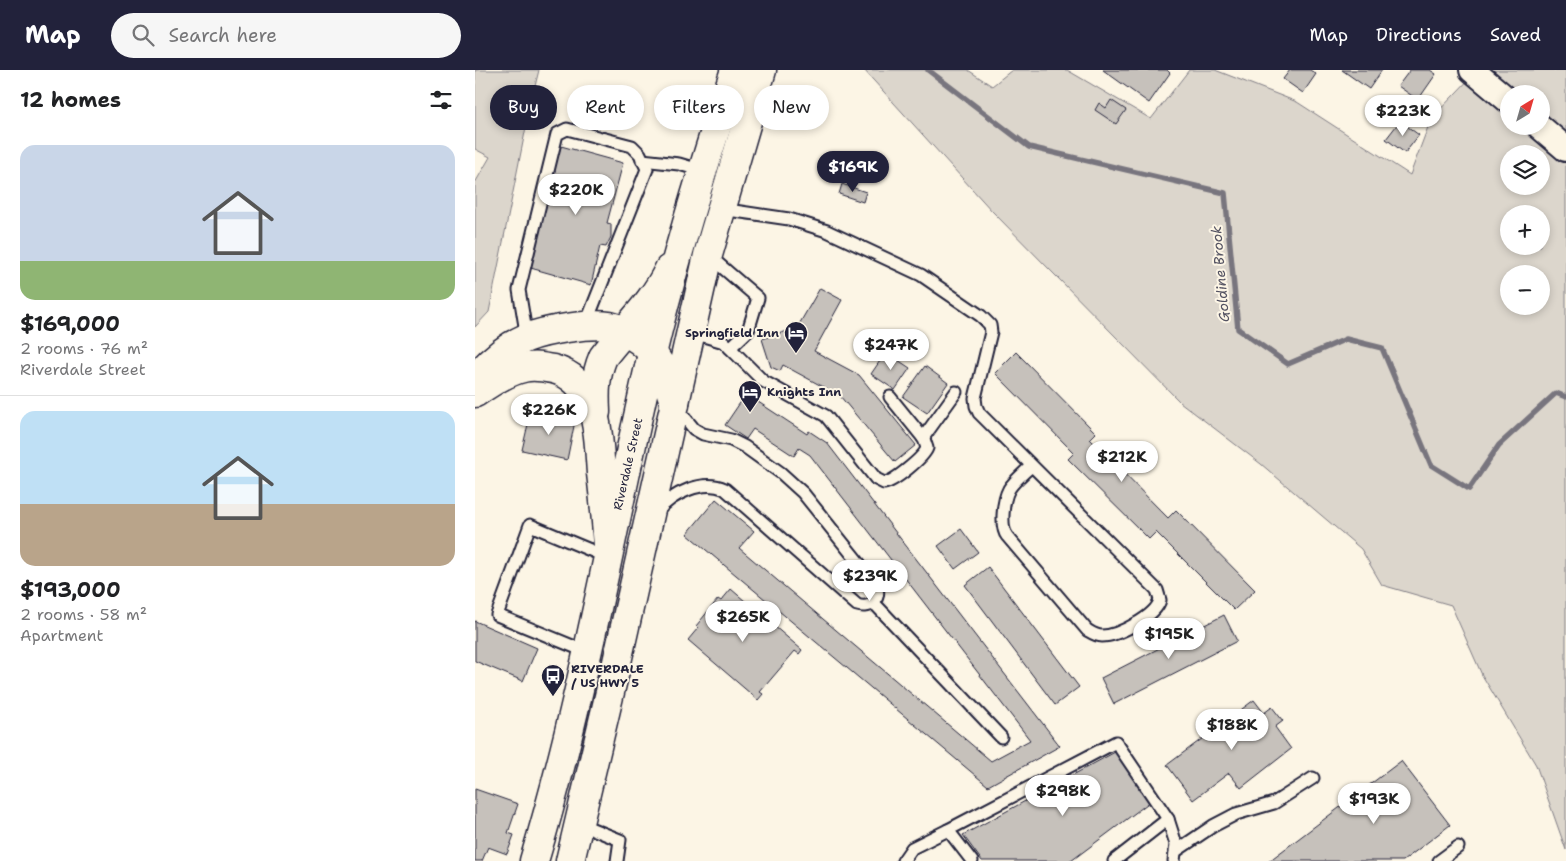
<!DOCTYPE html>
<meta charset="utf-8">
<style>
body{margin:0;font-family:"Shantell Sans",sans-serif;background:#f6f6f6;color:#202124;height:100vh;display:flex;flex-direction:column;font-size:19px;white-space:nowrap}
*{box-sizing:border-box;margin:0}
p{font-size:16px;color:#757577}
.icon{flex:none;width:28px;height:28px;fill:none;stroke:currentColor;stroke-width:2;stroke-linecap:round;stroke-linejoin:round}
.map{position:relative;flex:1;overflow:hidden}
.side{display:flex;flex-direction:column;background:#fff;width:475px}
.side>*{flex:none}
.banner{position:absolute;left:15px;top:15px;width:475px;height:45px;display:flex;gap:10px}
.needle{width:32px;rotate:37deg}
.buttons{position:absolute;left:1025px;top:15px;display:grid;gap:10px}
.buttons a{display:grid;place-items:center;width:50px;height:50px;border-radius:50%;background:#fff;box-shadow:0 2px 8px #0003;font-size:25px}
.price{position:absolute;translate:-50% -42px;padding:0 11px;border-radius:18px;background:#fff;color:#222;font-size:16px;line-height:32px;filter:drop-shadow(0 1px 2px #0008)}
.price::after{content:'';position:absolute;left:50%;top:30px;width:15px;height:11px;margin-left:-8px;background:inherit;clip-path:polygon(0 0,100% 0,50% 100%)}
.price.selected{background:#22223b;color:#fff}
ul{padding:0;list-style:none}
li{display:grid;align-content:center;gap:10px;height:265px;padding:0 20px}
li+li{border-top:1px solid #e0e0e0}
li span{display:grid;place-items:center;height:155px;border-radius:15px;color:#555}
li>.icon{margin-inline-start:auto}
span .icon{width:90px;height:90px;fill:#fffc;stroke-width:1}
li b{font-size:21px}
h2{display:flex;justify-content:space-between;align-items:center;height:60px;padding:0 20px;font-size:21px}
.chip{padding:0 18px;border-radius:22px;background:#fff;box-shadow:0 2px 8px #0003;font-size:18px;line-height:45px}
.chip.selected{background:#22223b;color:#fff}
header{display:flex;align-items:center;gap:30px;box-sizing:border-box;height:70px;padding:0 25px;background:#22223b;color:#fff}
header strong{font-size:24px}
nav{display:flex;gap:28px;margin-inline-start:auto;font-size:18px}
.search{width:350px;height:45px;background:#f6f6f6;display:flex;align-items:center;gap:12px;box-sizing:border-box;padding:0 18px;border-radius:28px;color:#757577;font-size:19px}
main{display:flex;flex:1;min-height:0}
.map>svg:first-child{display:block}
.green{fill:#dcd6cc;stroke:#7f7c84;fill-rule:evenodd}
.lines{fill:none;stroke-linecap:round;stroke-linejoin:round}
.stream{stroke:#78757e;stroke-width:5.5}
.building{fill:#c6c1bb;stroke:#22223b}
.service-casing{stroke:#22223b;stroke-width:15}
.minor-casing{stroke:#22223b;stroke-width:28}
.tertiary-casing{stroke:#22223b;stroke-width:31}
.primary-casing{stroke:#22223b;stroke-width:31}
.service{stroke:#fcf5e5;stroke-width:11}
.minor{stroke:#fcf5e5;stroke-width:24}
.tertiary{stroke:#fcf5e5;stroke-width:28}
.primary{stroke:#fcf5e5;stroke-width:28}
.labels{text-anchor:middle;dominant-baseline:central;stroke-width:4;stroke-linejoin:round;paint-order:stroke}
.poi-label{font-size:12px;font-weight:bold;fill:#22223b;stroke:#fcf5e5;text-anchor:start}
.street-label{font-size:12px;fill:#22223b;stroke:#fcf5e5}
.water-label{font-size:14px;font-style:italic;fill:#545362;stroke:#fcf5e5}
</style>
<header>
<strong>Map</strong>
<div class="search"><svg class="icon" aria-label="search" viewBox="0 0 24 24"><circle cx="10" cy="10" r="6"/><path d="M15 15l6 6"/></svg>Search here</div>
<nav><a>Map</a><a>Directions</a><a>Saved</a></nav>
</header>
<main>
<section class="side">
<h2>12 homes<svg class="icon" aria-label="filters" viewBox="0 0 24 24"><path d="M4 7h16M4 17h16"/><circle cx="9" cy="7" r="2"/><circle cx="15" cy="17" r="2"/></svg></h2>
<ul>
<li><span style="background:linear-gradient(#c9d6e8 75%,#8fb573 0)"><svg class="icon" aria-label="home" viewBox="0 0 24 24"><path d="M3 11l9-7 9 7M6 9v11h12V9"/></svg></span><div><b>$169,000</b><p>2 rooms · 76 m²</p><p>Riverdale Street</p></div></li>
<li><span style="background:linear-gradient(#bfe0f5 60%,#b9a48a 0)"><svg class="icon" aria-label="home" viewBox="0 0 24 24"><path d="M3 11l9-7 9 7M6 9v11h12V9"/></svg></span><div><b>$193,000</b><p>2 rooms · 58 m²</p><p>Apartment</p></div></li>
</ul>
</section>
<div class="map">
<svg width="1091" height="791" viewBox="0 0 1091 791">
<rect width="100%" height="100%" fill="#fcf5e5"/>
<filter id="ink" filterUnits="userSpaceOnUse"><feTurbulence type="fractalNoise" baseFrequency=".02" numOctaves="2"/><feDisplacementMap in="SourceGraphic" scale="10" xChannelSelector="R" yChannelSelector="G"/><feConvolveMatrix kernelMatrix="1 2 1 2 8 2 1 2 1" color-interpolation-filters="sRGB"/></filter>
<g filter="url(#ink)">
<g class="green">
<polygon points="0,0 64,0 56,32 14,242 0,257 0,113 15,87 0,79"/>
<path d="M389,0H493L517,16L537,0H592L676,49L714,0H740L822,32L935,105L956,49L1003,0H1091V780L1061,695L1007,605L976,535L907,515L886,479L786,394L705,332L517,141ZM1034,24H1066V56H1034ZM1034,84H1066V116H1034ZM1034,144H1066V176H1034ZM1034,204H1066V236H1034Z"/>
</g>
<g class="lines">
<polyline class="stream" points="453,0 554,77 750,123 763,259 813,294 871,269 907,278 956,395 994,419 1024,375 1081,323 1091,327"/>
</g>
<g class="building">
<polygon points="628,0 692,0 695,3 674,33"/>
<polygon points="815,0 835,0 841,4 828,23 808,9"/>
<polygon points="867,0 907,0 894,19"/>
<polygon points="935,0 955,0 961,4 943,30 923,16"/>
<polygon points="636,30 651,40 641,54 620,40 624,33 631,38"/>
<polygon points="925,51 944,65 930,83 911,69"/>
<polygon points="86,76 148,93 132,153 136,154 136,167 131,177 125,176 116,215 52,197"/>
<polygon points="367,114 391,122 388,132 364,124"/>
<polygon points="345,218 367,230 339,281 384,305 441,375 420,392 365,326 308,295 305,301 296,297 287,269 322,258"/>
<polygon points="411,282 435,298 420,320 396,304"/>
<polygon points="541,282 621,363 615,369 693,448 701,440 780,520 759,540 681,462 674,469 593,389 599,383 520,303"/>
<polygon points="450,296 473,313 452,343 428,327"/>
<polygon points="271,324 332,364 334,361 352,373 585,676 513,716 212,464 241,429 279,461 264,478 516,691 555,670 335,385 324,378 319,386 278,359 271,369 250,355"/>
<polygon points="56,341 100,351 92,390 47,380"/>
<polygon points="486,459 503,482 480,499 463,476"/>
<polygon points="513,497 604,617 580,635 490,515"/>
<polygon points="256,519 327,580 324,584 320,581 285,622 288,624 283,630 213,570 223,558 221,556 243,529 246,531"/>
<polygon points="749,545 762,571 639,634 626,608"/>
<polygon points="0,551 62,578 48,611 0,591"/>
<polygon points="779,630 789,643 797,637 808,651 800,657 816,679 766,718 754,703 718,730 692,695"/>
<polygon points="640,682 676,731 596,791 507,791 488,765"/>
<polygon points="926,691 975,755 928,791 794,791"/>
<polygon points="0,719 43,734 33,763 39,765 32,784 13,777 7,791 0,791"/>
</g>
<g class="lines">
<g class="service-casing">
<g id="service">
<polyline points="167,90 204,94 228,101"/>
<path d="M246,139L314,149L352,161L446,205L506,246L515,255L516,262L500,328L501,336L504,343L682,520L685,530C681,546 643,566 627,566C621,566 617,563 612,560L532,466C525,457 528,430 534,419C539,411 549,403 556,396"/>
<polyline points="233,185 283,228 273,261 255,278"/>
<path d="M215,262L249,272L288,311L351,346L401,409L409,413C419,412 449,387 452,378L449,369L415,327"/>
<polyline points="52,268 44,220 82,64 92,59 157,76 165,84 172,99 110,256"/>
<polyline points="448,368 481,322"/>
<path d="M182,442C197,423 228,409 250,419L382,535C397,540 408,527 400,513L328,423L306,403L270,377L256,370L228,364L219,359L202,338"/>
<polyline points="399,533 526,667"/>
<polyline points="112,582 22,545 55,455 132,487"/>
<polyline points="105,754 145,770 142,791"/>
<polyline points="701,781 738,756 761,744 799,733 838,708"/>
<polyline points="428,791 437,778 473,760"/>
<polyline points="497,791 473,760 641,672 693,749"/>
<polyline points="639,791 693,749 701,774 699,791"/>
<polyline points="964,791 983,777"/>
</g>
</g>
<g class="minor-casing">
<g id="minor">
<polyline points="997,0 1034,31"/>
<polyline points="1064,56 1091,79"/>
</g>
</g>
<g class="tertiary-casing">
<g id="tertiary">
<path d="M0,308C14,292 32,276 51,268C71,260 114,253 135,256C148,259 163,268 172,277C188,293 193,314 200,335"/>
<path d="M0,323C15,313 31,302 48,298C58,295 68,297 78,299C124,311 123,365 126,403C129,427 131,451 133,475"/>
<path d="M121,342C120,322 120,306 128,287C151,257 178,233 194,199"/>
</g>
</g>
<g class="primary-casing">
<g id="primary">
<path d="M59,791C109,625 138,452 177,284C200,188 229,93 260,0"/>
<polyline points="95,791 140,601 233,185 287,0"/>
</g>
</g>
<use href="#service" class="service"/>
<use href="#minor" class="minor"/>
<use href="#tertiary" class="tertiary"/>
<use href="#primary" class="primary"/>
</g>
</g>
<defs>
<g id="hotel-pin" transform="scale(1.25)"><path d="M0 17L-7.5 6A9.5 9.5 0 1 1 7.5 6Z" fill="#22223b" stroke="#fcf5e5"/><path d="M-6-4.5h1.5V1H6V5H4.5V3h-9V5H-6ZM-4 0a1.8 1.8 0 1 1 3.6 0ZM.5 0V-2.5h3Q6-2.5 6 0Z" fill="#fff"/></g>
<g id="bus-pin" transform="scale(1.25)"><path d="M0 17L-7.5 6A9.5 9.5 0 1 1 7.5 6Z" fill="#22223b" stroke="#fcf5e5"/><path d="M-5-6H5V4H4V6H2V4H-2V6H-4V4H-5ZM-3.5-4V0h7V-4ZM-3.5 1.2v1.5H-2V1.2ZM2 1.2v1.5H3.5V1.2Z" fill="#fff"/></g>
</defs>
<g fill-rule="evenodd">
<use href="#hotel-pin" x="321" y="263"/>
<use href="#hotel-pin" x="275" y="322"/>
<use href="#bus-pin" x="78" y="606"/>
</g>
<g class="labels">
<g class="poi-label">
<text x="304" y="263" text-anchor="end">Springfield Inn</text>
<text x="292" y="322">Knights Inn</text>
<text x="96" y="599">RIVERDALE<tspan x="96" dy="14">/ US HWY 5</tspan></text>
</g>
<g class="street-label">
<text transform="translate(153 394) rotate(-77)">Riverdale Street</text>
</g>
<g class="water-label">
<text transform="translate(745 204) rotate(-95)">Goldine Brook</text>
</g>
</g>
</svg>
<div class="buttons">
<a><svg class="needle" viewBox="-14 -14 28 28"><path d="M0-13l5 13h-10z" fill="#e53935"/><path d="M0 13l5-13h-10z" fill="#757577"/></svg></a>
<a><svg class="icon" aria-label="layers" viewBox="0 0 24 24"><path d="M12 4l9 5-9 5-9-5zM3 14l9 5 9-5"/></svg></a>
<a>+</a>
<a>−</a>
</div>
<b class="price" style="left:928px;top:67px">$223K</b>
<b class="price selected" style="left:378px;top:123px">$169K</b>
<b class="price" style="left:101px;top:146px">$220K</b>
<b class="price" style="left:416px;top:301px">$247K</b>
<b class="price" style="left:74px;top:366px">$226K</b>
<b class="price" style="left:647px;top:413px">$212K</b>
<b class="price" style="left:395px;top:532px">$239K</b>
<b class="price" style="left:268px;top:573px">$265K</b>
<b class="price" style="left:694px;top:590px">$195K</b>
<b class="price" style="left:757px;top:681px">$188K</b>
<b class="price" style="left:588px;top:747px">$298K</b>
<b class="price" style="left:899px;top:755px">$193K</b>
<div class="banner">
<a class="chip selected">Buy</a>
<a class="chip">Rent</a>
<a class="chip">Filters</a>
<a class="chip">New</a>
</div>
</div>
</main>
